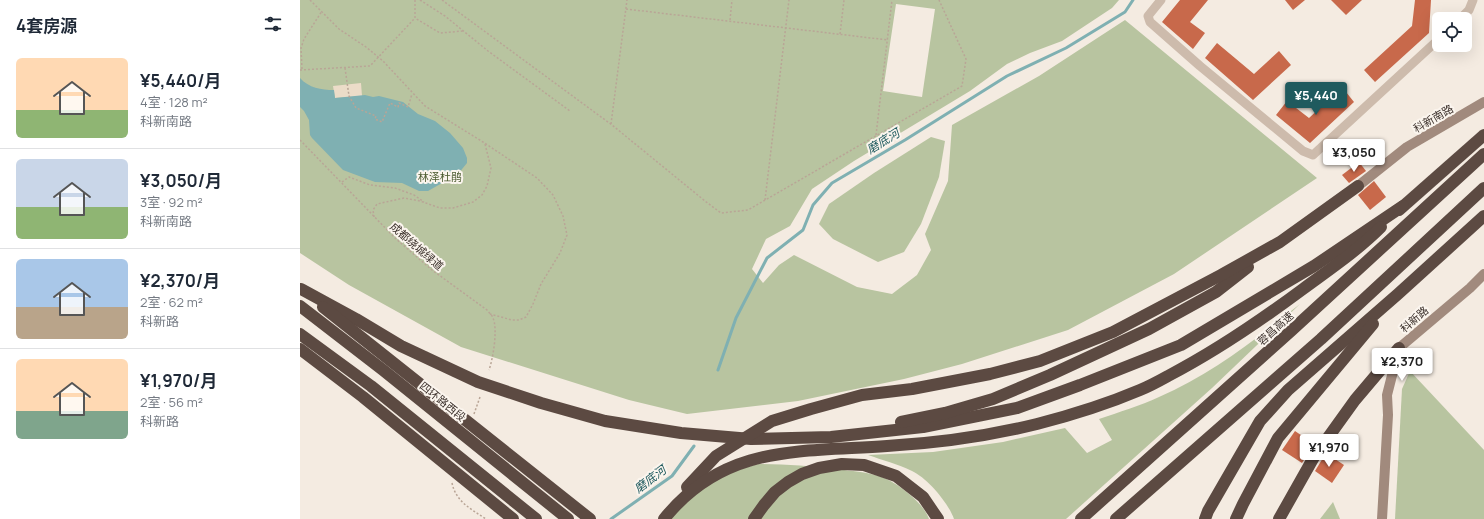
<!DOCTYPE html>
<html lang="zh">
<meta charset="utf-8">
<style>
body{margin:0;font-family:Manrope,"Noto Sans SC",sans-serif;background:#f2f2f3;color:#1f2937;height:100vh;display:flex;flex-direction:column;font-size:15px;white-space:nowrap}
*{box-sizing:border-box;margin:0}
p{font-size:13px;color:#747a83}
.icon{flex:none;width:22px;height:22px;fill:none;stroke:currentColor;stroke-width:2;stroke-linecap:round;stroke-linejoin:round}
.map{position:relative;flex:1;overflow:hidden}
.drawer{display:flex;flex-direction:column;background:#fff;width:300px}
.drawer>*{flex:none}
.fabs{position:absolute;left:1132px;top:12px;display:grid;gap:8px}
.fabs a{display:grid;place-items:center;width:40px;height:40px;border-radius:6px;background:#fff;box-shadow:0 4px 16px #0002;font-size:20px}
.price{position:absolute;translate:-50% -34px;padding:0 9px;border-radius:4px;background:#fff;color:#222;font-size:13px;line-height:26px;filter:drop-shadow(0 1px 2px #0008)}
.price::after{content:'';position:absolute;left:50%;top:24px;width:12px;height:9px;margin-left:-6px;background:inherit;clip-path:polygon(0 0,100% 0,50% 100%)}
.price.on{background:#1f5a5e;color:#fff}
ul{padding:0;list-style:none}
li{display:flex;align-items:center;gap:12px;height:100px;padding:0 16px}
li+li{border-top:1px solid #e0e1e3}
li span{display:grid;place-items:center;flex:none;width:112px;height:80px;border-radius:6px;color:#555}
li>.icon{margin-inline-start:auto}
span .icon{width:48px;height:48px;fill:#fffc;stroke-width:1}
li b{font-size:17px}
h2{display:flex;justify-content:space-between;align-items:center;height:48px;padding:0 16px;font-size:17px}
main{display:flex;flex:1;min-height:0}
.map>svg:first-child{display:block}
.green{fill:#b8c4a0;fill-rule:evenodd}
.plaza{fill:#ecdcc8}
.water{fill:#7fb0b2}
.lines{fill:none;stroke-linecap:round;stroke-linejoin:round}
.stream{stroke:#7fb0b2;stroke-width:3}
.building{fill:#c8694b}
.path{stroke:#b9a596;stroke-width:1.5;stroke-dasharray:2 2;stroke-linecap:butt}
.minor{stroke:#cdbbac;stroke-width:9}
.secondary{stroke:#a18a7d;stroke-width:10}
.motorway{stroke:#5c4a42;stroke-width:12}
.labels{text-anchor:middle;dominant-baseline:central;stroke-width:4;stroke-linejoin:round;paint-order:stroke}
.street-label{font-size:11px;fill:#3b302b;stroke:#fbf5ee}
.park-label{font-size:11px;fill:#4a5a2e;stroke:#fbf5ee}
.water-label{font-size:12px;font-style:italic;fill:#1f5a5e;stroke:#fbf5ee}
</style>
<main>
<section class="drawer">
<h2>4套房源<svg class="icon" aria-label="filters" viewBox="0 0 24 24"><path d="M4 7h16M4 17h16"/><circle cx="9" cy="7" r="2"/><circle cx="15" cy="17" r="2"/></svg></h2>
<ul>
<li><span style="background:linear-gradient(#ffd9b3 65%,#8fb573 0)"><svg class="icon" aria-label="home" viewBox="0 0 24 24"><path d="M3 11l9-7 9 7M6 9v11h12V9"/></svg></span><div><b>¥5,440/月</b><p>4室 · 128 m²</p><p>科新南路</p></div></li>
<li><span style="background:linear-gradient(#c9d6e8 60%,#8fb573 0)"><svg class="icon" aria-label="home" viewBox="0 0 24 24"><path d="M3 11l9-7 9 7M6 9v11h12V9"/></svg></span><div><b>¥3,050/月</b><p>3室 · 92 m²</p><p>科新南路</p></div></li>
<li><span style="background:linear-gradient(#a9c7e8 60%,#b9a48a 0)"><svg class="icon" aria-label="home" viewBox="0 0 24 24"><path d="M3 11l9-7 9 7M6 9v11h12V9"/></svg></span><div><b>¥2,370/月</b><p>2室 · 62 m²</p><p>科新路</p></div></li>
<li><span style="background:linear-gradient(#ffd9b3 65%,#7fa58c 0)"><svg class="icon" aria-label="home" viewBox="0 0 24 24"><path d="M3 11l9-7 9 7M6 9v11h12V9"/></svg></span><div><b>¥1,970/月</b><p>2室 · 56 m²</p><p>科新路</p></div></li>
</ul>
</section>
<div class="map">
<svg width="1184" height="519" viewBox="0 0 1184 519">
<rect width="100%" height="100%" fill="#f4ebe1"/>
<g class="green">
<path d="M0,0H819L812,8L762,41L730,53L707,64L670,91L554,161L512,189L490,226L466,239L452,269L463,283L479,265L494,255L557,287L592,294L617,275L631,250L625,234L648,181L652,125L739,76L825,20L1017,178L874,274L768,330L662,364L604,379L498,401L387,414L329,400L161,347L49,285L0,253ZM596,4L635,9L622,97L583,91Z"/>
<polygon points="631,137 645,141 639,177 621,224 604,252 578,262 533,239 519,224 529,204 574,173"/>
<path d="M1000,304L912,388L766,519H654C648,502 627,478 612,471C598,464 582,460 568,455L633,452L703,442L765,428L787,453L812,440L799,419C819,412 840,406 859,397C911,375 956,339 1000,304Z"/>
<polygon points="1110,371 1184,450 1184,519 1095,519 1102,389"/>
<path d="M458,464C486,464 510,466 537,469C551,471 566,472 579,476C597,482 623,502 629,519H370L374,514L405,486L434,471Z"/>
<polygon points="1033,502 1040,519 1020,519"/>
</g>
<polygon class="plaza" points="61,83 62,96 35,98 33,86"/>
<path class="water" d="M0,78C9,88 21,90 34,90L35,98L65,95L73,97L79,96L103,102L118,114L135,121L150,133L163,148L167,158V163L158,174L128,191H119L102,183L75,182L43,170L12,138L10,135L9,120L4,111L0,107Z"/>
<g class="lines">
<g class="stream">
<polyline points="418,370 436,318 467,258 503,230 513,205 532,183 605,140 707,76 766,48 825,12 833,0"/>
<polyline points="311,519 372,476 394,446"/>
</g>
</g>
<g class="building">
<polygon points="880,0 908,0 890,22 905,33 893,49 862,22"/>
<polygon points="985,0 1005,0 993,10"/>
<polygon points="1031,0 1062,0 1046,15"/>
<polygon points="1115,0 1131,0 1129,33 1075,82 1064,70 1112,26"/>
<polygon points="917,43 954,74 979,51 991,65 953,100 905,58"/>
<polygon points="1042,87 1054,102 1010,143 976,115 987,101 1009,118"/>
<polygon points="1059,162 1066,171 1049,183 1042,175"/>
<polygon points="1074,181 1086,197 1070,210 1058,195"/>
<polygon points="995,431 1014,444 1002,463 982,450"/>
<polygon points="1026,453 1044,465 1032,483 1015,471"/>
</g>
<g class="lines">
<g class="path">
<polyline points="10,0 39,29 66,47 83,61 125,106 183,142 237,178 253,195 263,216 267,235 260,253 241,284 233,304 226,317 219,320 212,320 190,314"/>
<polyline points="115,0 115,18 140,33 163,31"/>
<polyline points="120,0 145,16 188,51 270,111"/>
<polyline points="142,0 312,125 405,201 421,213 448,210 662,86 666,59 639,0"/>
<polyline points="326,9 588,40"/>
<polyline points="430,20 432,0"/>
<polyline points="540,34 544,0"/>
<polyline points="45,68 49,96 56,108 76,116 75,119 82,122 90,103 98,107 99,103 108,107 112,94"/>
<polyline points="2,69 1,48 4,39 22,11"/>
<polyline points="0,70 70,66 115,18"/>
<polyline points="311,124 327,0"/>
<polyline points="576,135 592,0"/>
<path d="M0,140L95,238L132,270L187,310C189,313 192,315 193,318C198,329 193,359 189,370"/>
<polyline points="42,182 49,177 70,185 95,188 114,195 124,202"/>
<polyline points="465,200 489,0"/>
<polyline points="74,217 73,210 77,204 104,198 120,201 140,208 153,208 173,202 182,195 187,186 191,168 185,144"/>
<polyline points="174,414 180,397"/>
<path d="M152,483C156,502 171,509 186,519"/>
</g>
<g class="minor">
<polyline points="861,0 848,16 850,22 900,66 1003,151 1013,155 1139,39"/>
<polyline points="1160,19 1169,10 1173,0"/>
</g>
<g class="secondary">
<polyline points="1058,186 1107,147 1184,102"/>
<polyline points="1082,519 1088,415 1087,395 1099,348 1170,288 1184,274"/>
</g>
<g class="motorway">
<polyline points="1099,210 1184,135"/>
<polyline points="1,289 56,319 101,346 178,382 241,403 305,421 381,433 451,439 531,437 623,427 717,408 780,385 881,345 1014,266 1103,206"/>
<polyline points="0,306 83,370 268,519"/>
<polyline points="23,307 290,519"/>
<polyline points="0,334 71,386 236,519"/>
<polyline points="0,349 63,397 213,519"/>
<polyline points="601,422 645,413 693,399 750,375 849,329 916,292 948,267"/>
<polyline points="387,487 416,456 472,421 511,409 562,395 612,389 690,374 740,361 813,332 921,275 980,242 1058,186"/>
<path d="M364,519C424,444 500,452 587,446C638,443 688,436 737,424C772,415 807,404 840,390C850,386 859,381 868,376C916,351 960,321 1003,289C1030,269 1057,251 1081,227"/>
<polyline points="454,519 464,505 475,492 488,482 502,474 519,468 542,464 564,465 596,476 623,497 638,519"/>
<polyline points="781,519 992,330 1184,154"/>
<polyline points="816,519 1021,339 1184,188"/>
<polyline points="905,519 908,511 960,421 988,390 1098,294 1184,216"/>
<polyline points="936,519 943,504 978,438 1073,324"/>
<polyline points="979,519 1014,457 1055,400 1099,348"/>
</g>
</g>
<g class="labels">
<g class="street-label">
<text transform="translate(1133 118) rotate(-30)">科新南路</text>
<text transform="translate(117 246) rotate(41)">成都绕城绿道</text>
<text transform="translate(1114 319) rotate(-41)">科新路</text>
<text transform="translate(975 328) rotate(-42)">蓉昌高速</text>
<text transform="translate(143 401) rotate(39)">四环路西段</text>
</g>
<g class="park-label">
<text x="140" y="176">林泽杜鹃</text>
</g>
<g class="water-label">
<text transform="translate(583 141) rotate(-32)">磨底河</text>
<text transform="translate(350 479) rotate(-37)">磨底河</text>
</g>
</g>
</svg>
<div class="fabs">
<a><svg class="icon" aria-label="locate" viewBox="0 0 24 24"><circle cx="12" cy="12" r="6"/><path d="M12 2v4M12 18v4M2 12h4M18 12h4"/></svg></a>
</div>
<b class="price on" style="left:1016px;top:116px">¥5,440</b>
<b class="price" style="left:1054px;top:173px">¥3,050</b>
<b class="price" style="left:1102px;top:382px">¥2,370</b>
<b class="price" style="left:1029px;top:468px">¥1,970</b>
</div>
</main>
